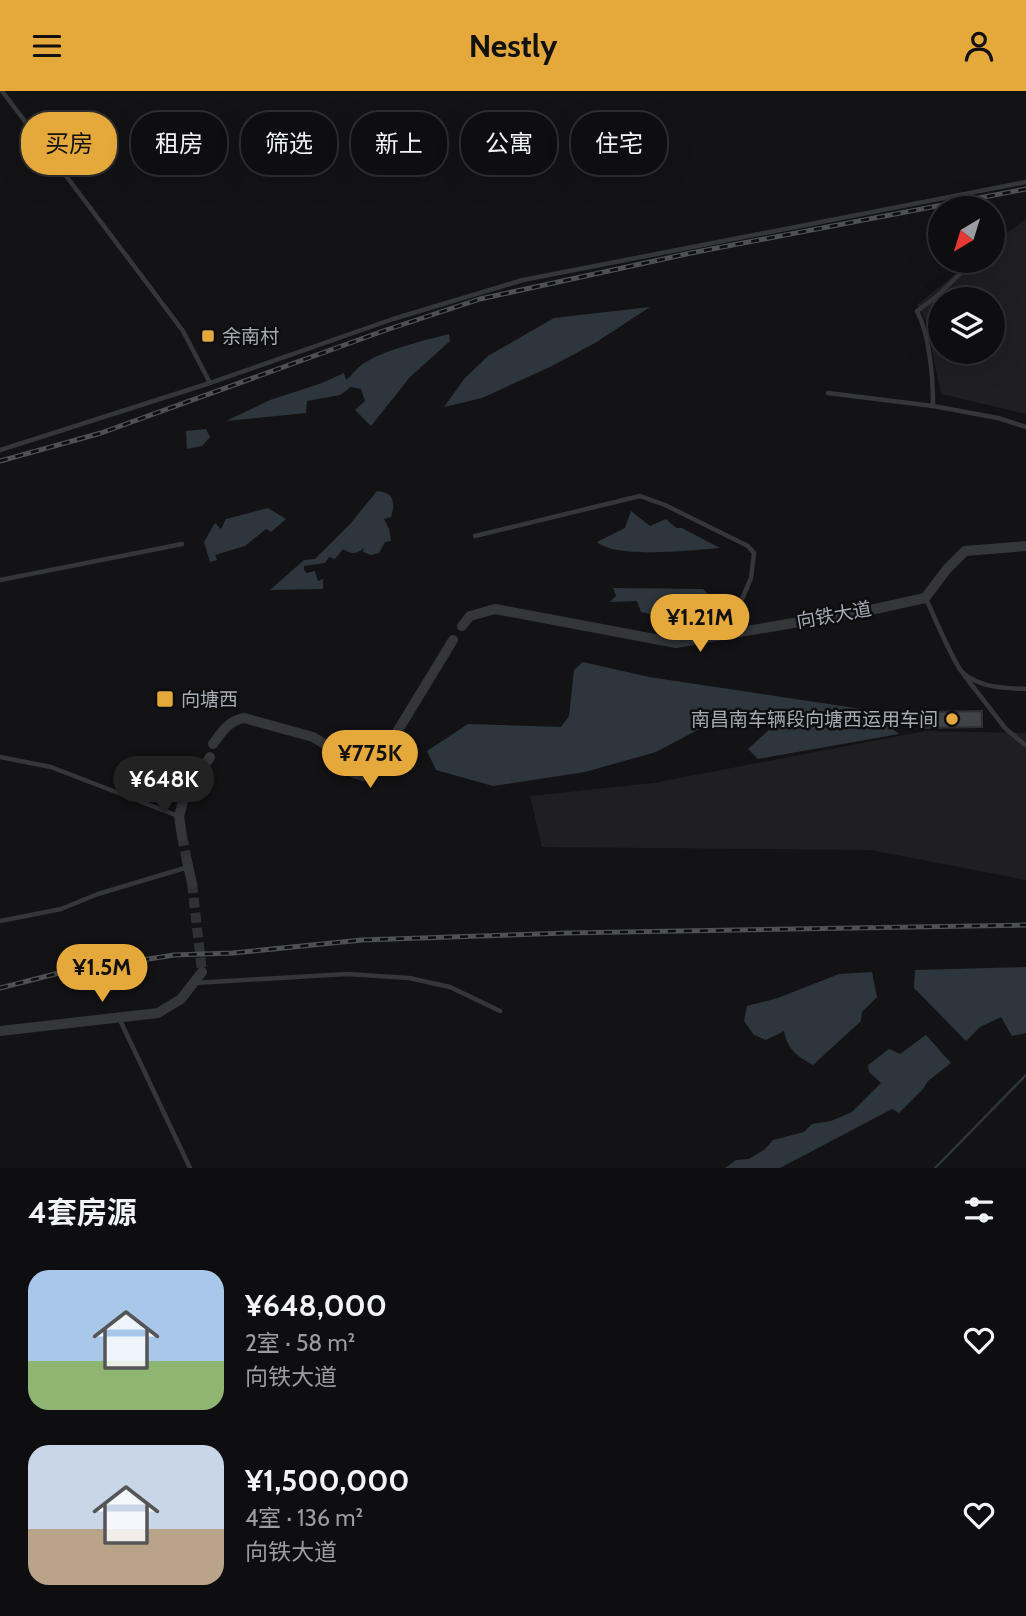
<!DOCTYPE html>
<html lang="zh">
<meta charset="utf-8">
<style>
body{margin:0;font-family:Cabin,"Noto Sans SC",sans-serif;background:#1c1c1e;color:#f1f3f6;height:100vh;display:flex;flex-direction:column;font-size:26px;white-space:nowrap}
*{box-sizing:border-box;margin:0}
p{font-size:23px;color:#9b9c9f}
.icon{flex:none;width:38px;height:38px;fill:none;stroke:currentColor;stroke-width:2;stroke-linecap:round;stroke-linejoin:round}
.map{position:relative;height:1077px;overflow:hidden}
.panel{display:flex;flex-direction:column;background:#0e0e10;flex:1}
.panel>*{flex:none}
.banner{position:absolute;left:21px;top:21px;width:985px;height:63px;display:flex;gap:14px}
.needle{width:46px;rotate:218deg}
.controls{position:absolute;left:928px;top:105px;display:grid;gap:14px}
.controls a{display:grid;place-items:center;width:77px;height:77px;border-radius:50%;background:#0e0e10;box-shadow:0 7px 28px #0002,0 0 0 2px #2e2e30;font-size:35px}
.price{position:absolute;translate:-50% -60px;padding:0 16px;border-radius:24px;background:#e5a83b;color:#111;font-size:23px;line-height:46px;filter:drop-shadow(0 2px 4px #0008)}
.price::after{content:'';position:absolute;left:50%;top:42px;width:21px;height:16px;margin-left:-10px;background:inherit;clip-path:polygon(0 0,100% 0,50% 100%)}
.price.active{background:#222;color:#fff}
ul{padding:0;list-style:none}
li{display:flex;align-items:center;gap:21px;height:175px;padding:0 28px}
li span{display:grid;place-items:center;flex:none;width:196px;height:140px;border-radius:21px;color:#555}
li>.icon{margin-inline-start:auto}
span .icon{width:84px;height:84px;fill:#fffc;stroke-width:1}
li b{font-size:30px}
h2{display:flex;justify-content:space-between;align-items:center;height:84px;padding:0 28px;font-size:30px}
.tag{padding:0 24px;border-radius:28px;background:#0e0e10;box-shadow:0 7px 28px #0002,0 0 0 2px #2e2e30;font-size:24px;line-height:63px}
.tag.active{background:#e5a83b;color:#111}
header{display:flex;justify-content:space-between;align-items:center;height:91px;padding:0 28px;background:#e5a83b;color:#111;font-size:32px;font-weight:700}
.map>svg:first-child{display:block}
.built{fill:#1f1f22;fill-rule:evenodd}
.water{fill:#2e363d}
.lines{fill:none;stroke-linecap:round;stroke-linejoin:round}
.stream{stroke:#2e363d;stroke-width:2.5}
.building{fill:#424348;stroke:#2d2e31;stroke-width:2}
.street-tunnel{stroke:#303135;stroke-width:10;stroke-dasharray:10 5;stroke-linecap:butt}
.lane{stroke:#35363a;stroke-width:4.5}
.street{stroke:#35363a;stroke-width:10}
.rail-casing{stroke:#4e5054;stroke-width:5}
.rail{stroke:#0e0e10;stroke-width:2.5;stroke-dasharray:8;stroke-linecap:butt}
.poi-dot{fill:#e5a83b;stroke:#0e0e10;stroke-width:2.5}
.labels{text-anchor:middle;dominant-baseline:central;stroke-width:5;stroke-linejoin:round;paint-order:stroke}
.poi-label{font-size:19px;fill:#a6abb4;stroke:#0e0e10;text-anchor:start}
.street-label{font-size:19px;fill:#a6abb4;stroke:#0e0e10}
</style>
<header><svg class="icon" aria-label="menu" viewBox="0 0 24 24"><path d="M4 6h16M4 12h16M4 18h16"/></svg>Nestly<svg class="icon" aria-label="person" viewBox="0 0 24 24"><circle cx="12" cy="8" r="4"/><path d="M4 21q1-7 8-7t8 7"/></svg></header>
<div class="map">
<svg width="1026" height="1077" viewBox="0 0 1026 1077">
<rect width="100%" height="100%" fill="#131315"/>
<g class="built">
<path d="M1026,128V323L941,303L925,228L917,214L971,170H992V152ZM940,208H992V261H940Z"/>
<polygon points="925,640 1026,642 1026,789 871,759 542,756 530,705 653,692"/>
</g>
<g class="water">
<polygon points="650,216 595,252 552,275 482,307 444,316 465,287 488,265 554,227"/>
<path d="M449,243L450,250L410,286L371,335L355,319L365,310L361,298L351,296L340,304L307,310L306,322L226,330L270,309L322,292L344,282L346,289C351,285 354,281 358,277C374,261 426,249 449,243Z"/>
<polygon points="206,338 210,346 202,355 187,358 186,340"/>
<path d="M377,400C393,401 396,411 391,426L384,428L389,438L391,450L385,451L379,462L371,464L363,461L364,457C356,464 351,463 343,458L335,468L329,466L325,472L304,475V479L307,482L315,480L318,490L323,488V498L270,499L304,469L315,468L351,432Z"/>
<polygon points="268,417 286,428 271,441 266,438 245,455 215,464 217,469 210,471 204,451 215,432 221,438 226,428"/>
<path d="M631,420L650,435L666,428L676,437H682L720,457C693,459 616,468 597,451L625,437Z"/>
<polygon points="613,497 703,498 716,511 708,532 691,533 680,526 661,525 641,521 637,510 610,511 616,505"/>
<polygon points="583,571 649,586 868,619 899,643 758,668 748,658 783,626 735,619 656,661 585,681 493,695 436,679 427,660 468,633 561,636 569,625 574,579"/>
<polygon points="1026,876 1026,942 1012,945 1001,926 980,936 966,950 914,897 915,879"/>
<path d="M872,881L877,906L862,921L861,930L813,974C798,966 787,958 784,940L766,949L754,944L744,930L747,915L778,907L839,883Z"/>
<polygon points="926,944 951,972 928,990 923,998 899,1022 892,1018 780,1077 725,1077 736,1069 749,1068 765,1058 773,1049 804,1041 812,1033 831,1030 852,1021 881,992 869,981 868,974 889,958 900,963"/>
</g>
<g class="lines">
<polyline class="stream" points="935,1077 1026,984"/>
</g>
<polygon class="building" points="982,620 982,636 922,637 922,621"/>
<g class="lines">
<g class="street-tunnel">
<polyline points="182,745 187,770"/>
<polyline points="192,792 202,881"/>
</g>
<g class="lane">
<polyline points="2,0 183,240 210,292"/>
<path d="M964,179L936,206L917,220C930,245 933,287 933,315L998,327L1026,336"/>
<polyline points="828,302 933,315"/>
<polyline points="0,359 210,292 393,228 523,189 1026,91"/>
<polyline points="475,445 640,405 665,414 748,455 754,462 751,487 728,541"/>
<polyline points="0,489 182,453"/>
<path d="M926,508C933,522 954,574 963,582C981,597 1004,597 1026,598"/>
<polyline points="964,584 1005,637 1025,654"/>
<polyline points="0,666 51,676 178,725"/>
<polyline points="0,830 61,818 98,803 188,776"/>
<polyline points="194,892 347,883 409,887 450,896 500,920"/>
<polyline points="119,927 190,1077"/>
</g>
<g class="street">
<polyline points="462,535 470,525 495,518 676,552 875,518 925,507 947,478 965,460 1026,455"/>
<path d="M213,653C221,642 229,629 244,627L313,646L333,658L344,678L363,685L375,677L453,549"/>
<path d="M190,695C196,677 202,680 210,666"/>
<polyline points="182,745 179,725 184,707"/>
<polyline points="187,770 192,792"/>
<polyline points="0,940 158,922 181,908 202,881"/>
</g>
<g class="rail-casing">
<g id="rail">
<polyline points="0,370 101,342 386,239 480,208 691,162 1026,98"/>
<polyline points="0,897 59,882 174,864 233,862 362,849 567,842 1026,834"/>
</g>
</g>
<use href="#rail" class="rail"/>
</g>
<g class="poi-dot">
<rect x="201" y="238" width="14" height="14" rx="3.5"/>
<rect x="156" y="599" width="18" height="18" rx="3.5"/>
<circle cx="952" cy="628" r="7"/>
</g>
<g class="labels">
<g class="poi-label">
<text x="222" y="245">余南村</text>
<text x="181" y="608">向塘西</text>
<text x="938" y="628" text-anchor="end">南昌南车辆段向塘西运用车间</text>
</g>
<g class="street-label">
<text transform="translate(834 524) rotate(-10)">向铁大道</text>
</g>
</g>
</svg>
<div class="controls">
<a><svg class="needle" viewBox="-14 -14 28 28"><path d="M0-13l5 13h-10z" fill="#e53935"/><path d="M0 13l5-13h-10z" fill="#9b9c9f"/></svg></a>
<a><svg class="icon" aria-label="layers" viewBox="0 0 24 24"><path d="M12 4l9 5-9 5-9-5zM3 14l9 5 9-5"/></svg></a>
</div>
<b class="price" style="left:700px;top:563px">¥1.21M</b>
<b class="price" style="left:370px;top:699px">¥775K</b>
<b class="price active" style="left:164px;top:725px">¥648K</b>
<b class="price" style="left:102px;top:913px">¥1.5M</b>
<div class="banner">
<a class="tag active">买房</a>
<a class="tag">租房</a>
<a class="tag">筛选</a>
<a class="tag">新上</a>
<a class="tag">公寓</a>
<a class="tag">住宅</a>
</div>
</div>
<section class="panel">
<h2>4套房源<svg class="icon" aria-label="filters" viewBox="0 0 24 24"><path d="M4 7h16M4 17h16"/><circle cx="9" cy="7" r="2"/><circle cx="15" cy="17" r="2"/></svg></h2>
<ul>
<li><span style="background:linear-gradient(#a9c7e8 65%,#8fb573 0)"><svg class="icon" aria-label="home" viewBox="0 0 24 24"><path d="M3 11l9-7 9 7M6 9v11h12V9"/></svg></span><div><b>¥648,000</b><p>2室 · 58 m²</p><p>向铁大道</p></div><svg class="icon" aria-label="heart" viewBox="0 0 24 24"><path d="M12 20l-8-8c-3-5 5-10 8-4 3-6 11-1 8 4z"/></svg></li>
<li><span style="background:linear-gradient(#c9d6e8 60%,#b9a48a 0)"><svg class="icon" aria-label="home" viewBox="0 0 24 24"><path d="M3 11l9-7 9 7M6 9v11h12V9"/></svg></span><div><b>¥1,500,000</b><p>4室 · 136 m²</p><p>向铁大道</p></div><svg class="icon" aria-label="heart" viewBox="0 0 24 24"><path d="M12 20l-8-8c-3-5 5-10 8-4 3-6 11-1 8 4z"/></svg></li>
</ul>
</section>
